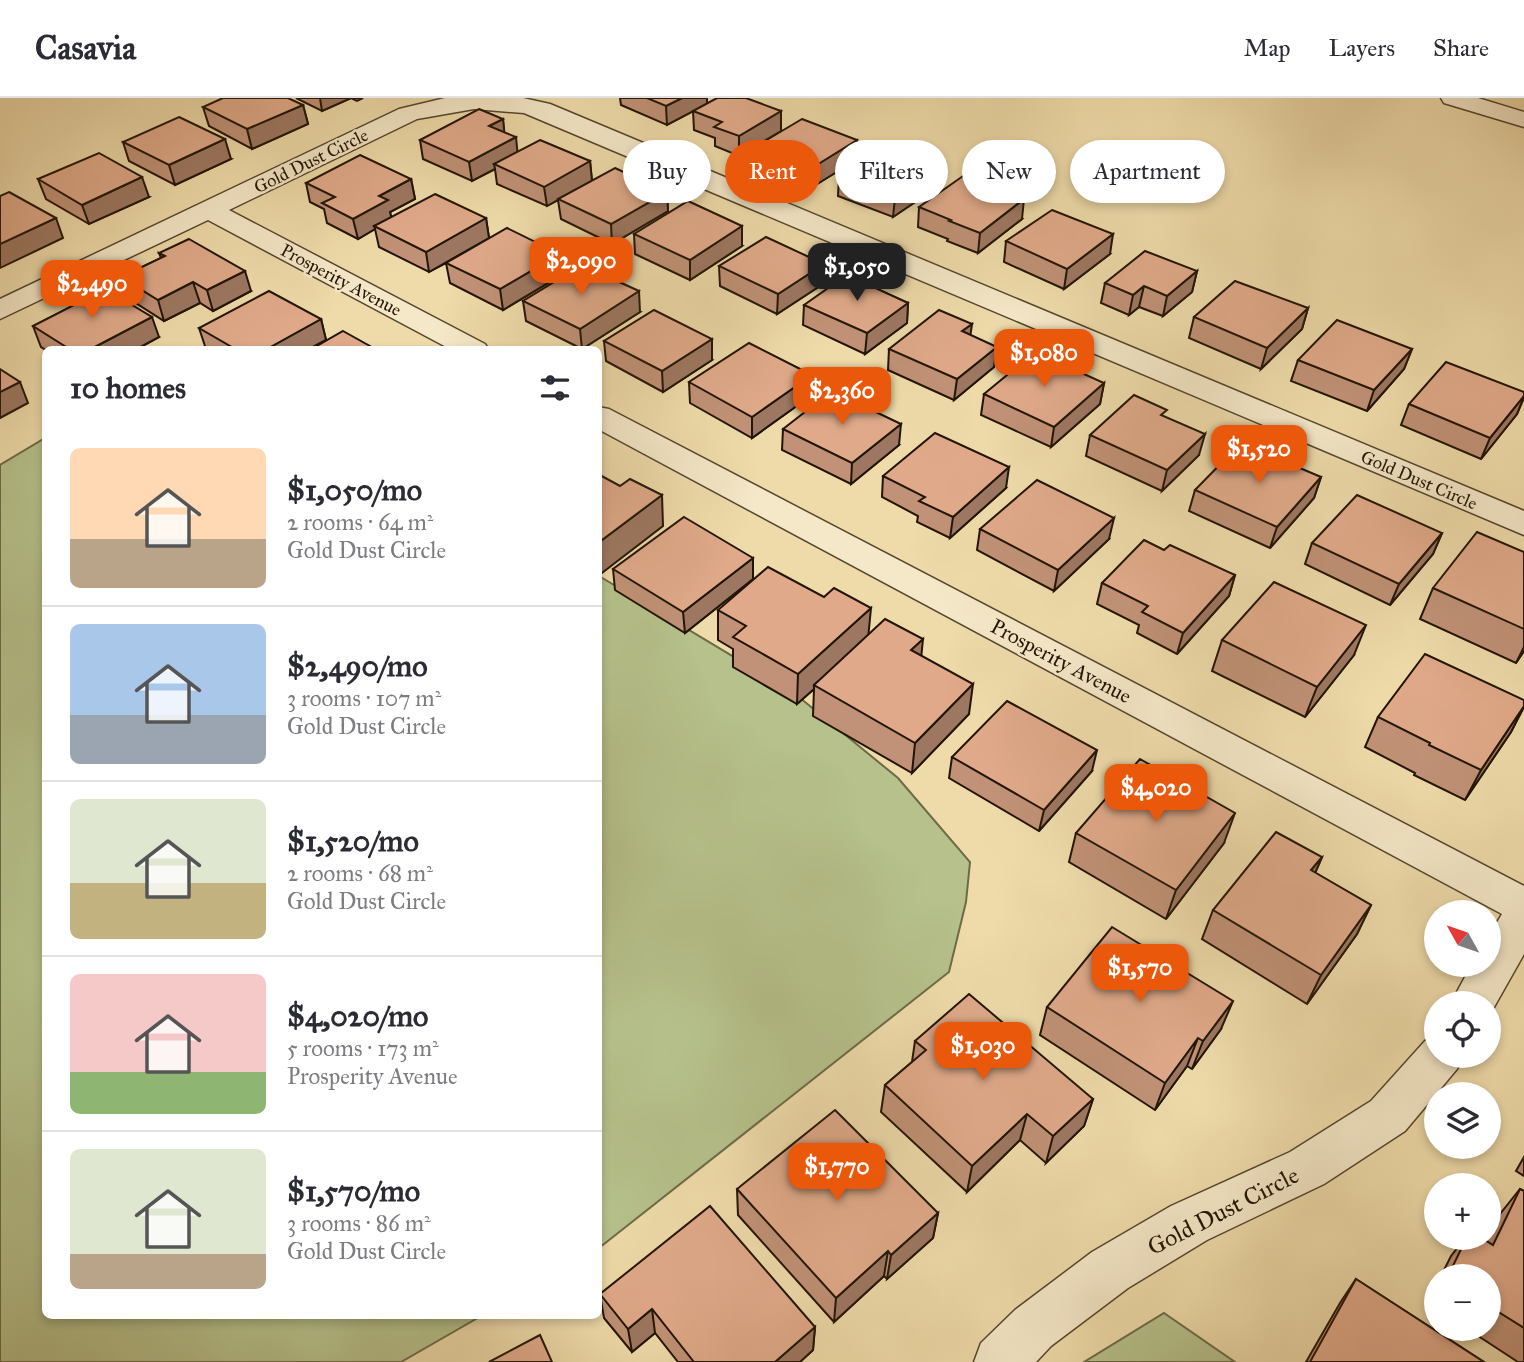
<!DOCTYPE html>
<meta charset="utf-8">
<style>
body{margin:0;font-family:"IM FELL Great Primer",serif;background:#f7f7f7;color:#2b2b33;height:100vh;display:flex;flex-direction:column;font-size:26px;white-space:nowrap}
*{box-sizing:border-box;margin:0}
p{font-size:23px;color:#7c7c81}
.icon{flex:none;width:38px;height:38px;fill:none;stroke:currentColor;stroke-width:2;stroke-linecap:round;stroke-linejoin:round}
.map{position:relative;flex:1;overflow:hidden}
.side{position:absolute;left:42px;top:248px;width:560px;height:973px;display:flex;flex-direction:column;background:#fff;border-radius:10px;box-shadow:0 4px 10px #0003}
.side>*{flex:none}
.banner{position:absolute;left:623px;top:42px;width:665px;height:63px;display:flex;gap:14px}
.needle{width:46px;rotate:310deg}
.buttons{position:absolute;left:1424px;top:802px;display:grid;gap:14px}
.buttons a{display:grid;place-items:center;width:77px;height:77px;border-radius:50%;background:#fff;box-shadow:0 4px 10px #0003;font-size:35px}
.price{position:absolute;translate:-50% -60px;padding:0 16px;border-radius:14px;background:#ea580c;color:#fff;font-size:23px;line-height:46px;filter:drop-shadow(0 2px 4px #0008)}
.price::after{content:'';position:absolute;left:50%;top:42px;width:21px;height:16px;margin-left:-10px;background:inherit;clip-path:polygon(0 0,100% 0,50% 100%)}
.price.active{background:#222;color:#fff}
ul{padding:0;list-style:none}
li{display:flex;align-items:center;gap:21px;height:175px;padding:0 28px}
li+li{border-top:2px solid #e1e1e2}
li span{display:grid;place-items:center;flex:none;width:196px;height:140px;border-radius:10px;color:#555}
li>.icon{margin-inline-start:auto}
span .icon{width:84px;height:84px;fill:#fffc;stroke-width:1}
li b{font-size:30px}
h2{display:flex;justify-content:space-between;align-items:center;height:84px;padding:0 28px;font-size:30px}
.tag{padding:0 24px;border-radius:32px;background:#fff;box-shadow:0 4px 10px #0003;font-size:24px;line-height:63px}
.tag.active{background:#ea580c;color:#fff}
header{display:flex;align-items:center;gap:42px;box-sizing:border-box;height:98px;padding:0 35px;background:#fff;border-bottom:2px solid #e1e1e2}
header strong{font-size:33px}
nav{display:flex;gap:38px;margin-inline-start:auto;font-size:24px}
.map>svg:first-child{display:block}
.green{fill:#b6c18b;stroke:#6c6b48;stroke-width:2}
.lines{fill:none;stroke-linecap:round;stroke-linejoin:round}
.minor-casing{stroke:#55462e;stroke-width:3}
.minor{fill:#f5e8c8;fill-rule:evenodd}
.wall{fill:#c19277;stroke:#221505;stroke-width:2}
.shaded-wall{fill:#9d7761;stroke:#221505;stroke-width:2}
.building{fill:#e0aa8a;stroke:#221505;stroke-width:2}
.labels{text-anchor:middle;dominant-baseline:central;stroke-width:5;stroke-linejoin:round;paint-order:stroke}
.far-street-label{font-size:18px;fill:#221505;stroke:#f5e8c8}
.street-label{font-size:21px;fill:#221505;stroke:#f5e8c8}
.near-street-label{font-size:24px;fill:#221505;stroke:#f5e8c8}
</style>
<header>
<strong>Casavia</strong>
<nav><a>Map</a><a>Layers</a><a>Share</a></nav>
</header>
<div class="map">
<svg width="1524" height="1264" viewBox="0 0 1524 1264">
<rect width="100%" height="100%" fill="#efdbaa"/>
<filter id="stains"><feTurbulence type="fractalNoise" baseFrequency=".00286" numOctaves="4"/><feColorMatrix values="0 0 0 0 .2 0 0 0 0 .09 0 0 0 0 .02 0 0 0 .5 -.17"/></filter>
<radialGradient id="worn" r=".72"><stop offset=".6" stop-color="#630" stop-opacity="0"/><stop offset="1" stop-color="#630" stop-opacity=".3"/></radialGradient>
<g class="green">
<polygon points="45,340 46,1218 481,1218 401,1264 0,1264 0,367"/>
<polygon points="599,478 794,595 898,680 970,764 966,804 949,874 599,1150"/>
<polygon points="1164,1215 1235,1264 1084,1264"/>
</g>
<g class="lines">
<g class="minor-casing">
<g id="minor">
<polygon points="445,0 523,0 550,6 1524,413 1524,437 524,15 474,11 417,21 229,112 485,246 489,252 452,252 208,122 0,221 0,201 399,11"/>
<polygon points="1441,0 1478,0 1524,14 1524,29 1444,5"/>
<polygon points="598,309 609,311 1524,788 1524,856 1489,918 1489,905 1451,905 1472,866 1489,866 1489,838 1502,816 598,331"/>
<polygon points="1437,938 1437,957 1464,957 1457,971 1405,1033 1324,1086 1207,1142 1128,1190 1051,1248 1036,1264 974,1264 981,1245 1015,1212 1092,1154 1171,1108 1290,1054 1371,1003 1425,943"/>
</g>
</g>
<use href="#minor" class="minor"/>
</g>
<g class="wall">
<polygon points="296,0 363,0 357,3 351,0 322,13"/>
<polygon points="620,0 707,0 707,5 781,13 781,33 739,58 715,48 715,40 694,32 693,13 667,27 621,7"/>
<polygon points="303,7 308,26 252,51 209,28 203,9"/>
<polygon points="503,21 504,35 517,54 590,63 592,83 667,94 668,113 612,146 561,121 558,102 547,108 497,86 495,71 472,83 423,61 420,42"/>
<polygon points="857,42 856,62 814,88 789,78 789,72 765,63 765,43"/>
<polygon points="123,44 231,61 175,87 129,63"/>
<polygon points="839,78 936,90 893,119 838,98"/>
<polygon points="38,81 149,99 89,126 46,101"/>
<polygon points="411,81 415,101 390,114 391,120 486,120 489,140 560,156 563,176 503,212 450,185 446,165 429,174 379,149 375,131 358,141 327,125 324,111 310,104 306,85"/>
<polygon points="919,109 1022,121 978,155 947,143 948,141 918,129"/>
<polygon points="634,136 742,148 690,182 635,156"/>
<polygon points="1006,143 1110,156 1064,191 1004,164"/>
<polygon points="159,155 251,193 213,213 200,205 164,223 128,200 121,179 161,160"/>
<polygon points="824,166 823,186 777,216 720,188 719,168"/>
<polygon points="1197,173 1192,194 1163,218 1139,209 1129,217 1101,205 1105,185"/>
<polygon points="877,191 908,205 907,225 865,256 803,227 804,207"/>
<polygon points="67,201 159,239 135,252 46,252 41,249 33,228 71,209"/>
<polygon points="523,203 640,214 582,251 526,223"/>
<polygon points="1308,210 1302,231 1261,271 1189,240 1194,219"/>
<polygon points="321,221 326,242 307,252 208,252 206,251 199,230"/>
<polygon points="604,243 712,262 663,294 606,263"/>
<polygon points="997,249 994,269 954,302 888,272 889,251"/>
<polygon points="1412,251 1404,271 1367,313 1291,283 1298,262"/>
<polygon points="689,284 812,297 752,340 690,305"/>
<polygon points="1104,285 1100,306 1051,349 981,317 984,296"/>
<polygon points="1524,294 1524,300 1517,316 1481,361 1401,327 1409,306"/>
<polygon points="1165,319 1199,357 1162,393 1086,358 1090,337"/>
<polygon points="783,331 899,347 851,386 782,352"/>
<polygon points="883,378 1006,390 950,440 917,424 918,418 882,399"/>
<polygon points="1321,379 1314,400 1270,450 1189,413 1195,392"/>
<polygon points="980,431 1109,441 1054,493 977,452"/>
<polygon points="1442,435 1433,456 1390,507 1305,466 1312,445"/>
<polygon points="1164,452 1235,477 1229,498 1177,556 1137,535 1139,527 1097,506 1102,485"/>
<polygon points="1524,454 1524,553 1516,565 1420,521 1433,490"/>
<polygon points="753,460 753,481 685,535 615,492 613,471"/>
<polygon points="718,512 869,536 921,558 969,616 912,675 813,618 814,591 797,606 733,569 733,551 718,542"/>
<polygon points="1222,542 1354,557 1305,619 1212,573"/>
<polygon points="1524,602 1524,609 1511,634 1465,702 1414,677 1415,675 1365,649 1378,619"/>
<polygon points="952,659 1092,673 1039,733 949,680"/>
<polygon points="1076,735 1224,745 1166,821 1069,764"/>
<polygon points="1322,759 1315,775 1371,807 1357,836 1307,906 1202,841 1213,812"/>
<polygon points="1047,909 1221,931 1192,971 1187,968 1155,1012 1040,937"/>
<polygon points="915,943 1093,1001 1084,1028 1046,1065 1020,1042 967,1094 881,1014 885,987 912,964"/>
<polygon points="1524,1059 1524,1078 1516,1073"/>
<polygon points="737,1091 938,1115 933,1140 887,1181 884,1178 834,1224 738,1117"/>
<polygon points="1520,1091 1524,1093 1524,1264 1518,1264 1466,1230 1489,1230 1489,1178 1441,1178 1451,1158 1466,1139 1480,1139 1486,1143 1488,1139 1489,1139 1489,1137 1500,1116"/>
<polygon points="1356,1181 1484,1264 1306,1264 1340,1205"/>
<polygon points="1437,1186 1437,1211 1427,1205"/>
<polygon points="600,1196 815,1229 813,1252 800,1264 678,1264 655,1235 632,1254 604,1220"/>
</g>
<g class="shaded-wall">
<polygon points="320,0 351,0 322,13"/>
<polygon points="682,0 707,0 707,6 667,27 666,8"/>
<polygon points="303,7 308,26 252,51 247,31"/>
<polygon points="781,13 781,33 739,58 739,38"/>
<polygon points="503,21 505,40 489,28"/>
<polygon points="516,39 518,59 494,66 495,71 472,83 469,64"/>
<polygon points="225,41 231,61 175,87 169,67"/>
<polygon points="857,42 856,62 814,88 815,68"/>
<polygon points="590,63 592,83 547,108 544,89"/>
<polygon points="938,70 936,90 893,119 895,100"/>
<polygon points="142,79 149,99 89,126 82,107"/>
<polygon points="411,81 415,101 390,114 392,122 374,128 375,131 358,141 353,121 379,98"/>
<polygon points="667,94 668,113 612,146 611,126"/>
<polygon points="1024,101 1022,121 978,155 980,135"/>
<polygon points="56,120 63,140 0,170 0,146"/>
<polygon points="486,120 489,140 429,174 426,154"/>
<polygon points="742,128 742,148 690,182 690,162"/>
<polygon points="1113,136 1110,156 1064,191 1067,171"/>
<polygon points="560,156 563,176 503,212 500,191"/>
<polygon points="824,166 823,186 777,216 778,196"/>
<polygon points="245,173 251,193 213,213 207,192"/>
<polygon points="1197,173 1192,194 1163,218 1167,198"/>
<polygon points="193,184 200,205 164,223 158,202"/>
<polygon points="1144,188 1139,209 1129,217 1133,197"/>
<polygon points="639,193 640,214 582,251 580,231"/>
<polygon points="908,205 907,225 865,256 867,235"/>
<polygon points="1308,210 1302,231 1261,271 1267,250"/>
<polygon points="152,219 159,239 135,252 89,252"/>
<polygon points="321,221 326,242 307,252 265,252"/>
<polygon points="972,226 969,247 962,233"/>
<polygon points="712,241 712,262 663,294 662,273"/>
<polygon points="997,249 994,269 954,302 957,281"/>
<polygon points="1412,251 1404,271 1367,313 1374,292"/>
<polygon points="812,277 812,297 752,340 752,319"/>
<polygon points="20,284 28,305 0,320 0,294"/>
<polygon points="1104,285 1100,306 1051,349 1054,329"/>
<polygon points="1524,298 1517,316 1481,361 1490,340"/>
<polygon points="901,326 899,347 851,386 852,365"/>
<polygon points="1205,336 1199,357 1162,393 1167,372"/>
<polygon points="1009,369 1006,390 950,440 953,419"/>
<polygon points="1321,379 1314,400 1270,450 1277,429"/>
<polygon points="662,397 663,428 598,478 598,445"/>
<polygon points="1114,420 1109,441 1054,493 1058,472"/>
<polygon points="1442,435 1433,456 1390,507 1399,486"/>
<polygon points="753,460 753,481 685,535 683,514"/>
<polygon points="1235,477 1229,498 1177,556 1183,535"/>
<polygon points="871,510 868,541 814,587 814,591 797,606 798,576"/>
<polygon points="1366,527 1354,557 1305,619 1317,589"/>
<polygon points="923,541 920,571 911,552"/>
<polygon points="1524,549 1524,553 1516,565"/>
<polygon points="973,586 969,616 912,675 915,645"/>
<polygon points="1524,608 1511,634 1465,702 1481,672"/>
<polygon points="1097,652 1092,673 1039,733 1044,712"/>
<polygon points="1235,715 1224,745 1166,821 1176,792"/>
<polygon points="1322,759 1309,789 1311,772"/>
<polygon points="1371,807 1357,836 1307,906 1321,877"/>
<polygon points="1233,903 1221,931 1192,971 1203,943"/>
<polygon points="1198,940 1187,968 1155,1012 1165,985"/>
<polygon points="1093,1001 1084,1028 1046,1065 1053,1038"/>
<polygon points="1027,1016 1020,1042 967,1094 972,1068"/>
<polygon points="938,1115 933,1140 887,1181 891,1157"/>
<polygon points="888,1153 884,1178 834,1224 836,1200"/>
<polygon points="652,1211 655,1235 632,1254 628,1231"/>
<polygon points="815,1229 813,1252 800,1264 775,1264"/>
</g>
<g class="building">
<polygon points="223,0 288,0 303,7 247,31 203,9"/>
<polygon points="647,0 682,0 666,8"/>
<polygon points="717,0 746,0 781,13 739,38 714,29 722,24 693,13"/>
<polygon points="479,11 503,21 489,28 516,39 469,64 420,42"/>
<polygon points="179,19 225,41 169,67 123,44"/>
<polygon points="802,21 857,42 815,68 789,58 795,55 765,43"/>
<polygon points="540,42 590,63 544,89 494,66"/>
<polygon points="883,49 938,70 895,100 839,78"/>
<polygon points="99,55 142,79 82,107 38,81"/>
<polygon points="360,57 411,81 379,98 388,102 353,121 322,105 335,99 306,85"/>
<polygon points="615,70 667,94 611,126 558,101"/>
<polygon points="963,78 1024,101 980,135 949,123 951,122 919,109"/>
<polygon points="9,94 56,120 0,146 0,98"/>
<polygon points="435,96 486,120 426,154 374,128"/>
<polygon points="688,103 742,128 690,162 634,136"/>
<polygon points="1052,112 1113,136 1067,171 1006,143"/>
<polygon points="507,130 560,156 500,191 446,165"/>
<polygon points="766,139 824,166 778,196 719,168"/>
<polygon points="189,141 245,173 207,192 193,184 158,202 121,179 165,158 159,155"/>
<polygon points="1145,153 1197,173 1167,198 1144,188 1133,197 1105,185"/>
<polygon points="582,167 639,193 580,231 523,203"/>
<polygon points="851,174 878,186 873,189 908,205 867,235 804,207"/>
<polygon points="1235,183 1308,210 1267,250 1194,219"/>
<polygon points="97,186 152,219 89,252 71,252 33,228 76,206 67,201"/>
<polygon points="269,193 321,221 265,252 237,252 199,230"/>
<polygon points="654,212 712,241 662,273 604,243"/>
<polygon points="939,212 972,226 962,233 997,249 957,281 889,251"/>
<polygon points="1337,222 1412,251 1374,292 1298,262"/>
<polygon points="343,233 377,252 310,252"/>
<polygon points="749,245 812,277 752,319 689,284"/>
<polygon points="1035,254 1104,285 1054,329 984,296"/>
<polygon points="1446,264 1524,294 1524,298 1490,340 1409,306"/>
<polygon points="0,271 20,284 0,294"/>
<polygon points="832,293 901,326 852,365 783,331"/>
<polygon points="1134,297 1167,312 1161,317 1205,336 1167,372 1090,337"/>
<polygon points="935,335 1009,369 953,419 919,403 925,399 883,378"/>
<polygon points="1241,345 1321,379 1277,429 1195,392"/>
<polygon points="598,376 620,388 630,381 662,397 598,445"/>
<polygon points="1037,382 1114,420 1058,472 980,431"/>
<polygon points="1357,397 1442,435 1399,486 1312,445"/>
<polygon points="684,419 753,460 683,514 613,471"/>
<polygon points="1477,434 1524,454 1524,531 1433,490"/>
<polygon points="1144,442 1164,452 1170,447 1235,477 1183,535 1142,514 1148,508 1102,485"/>
<polygon points="768,469 824,499 834,490 871,510 798,576 733,539 746,528 718,512"/>
<polygon points="1274,484 1366,527 1317,589 1222,542"/>
<polygon points="885,521 923,541 911,552 973,586 915,645 814,587"/>
<polygon points="1425,556 1524,602 1524,608 1481,672 1429,647 1430,645 1378,619"/>
<polygon points="1007,603 1097,652 1044,712 952,659"/>
<polygon points="1140,661 1235,715 1176,792 1076,735"/>
<polygon points="1276,734 1322,759 1311,772 1371,807 1321,877 1213,812"/>
<polygon points="1112,829 1233,903 1203,943 1198,940 1165,985 1047,909"/>
<polygon points="969,896 1093,1001 1053,1038 1027,1016 972,1068 885,987 926,952 915,943"/>
<polygon points="835,1012 938,1115 891,1157 888,1153 836,1200 737,1091"/>
<polygon points="1520,1091 1524,1093 1524,1230 1489,1208 1489,1178 1448,1178 1467,1139 1480,1139 1493,1147"/>
<polygon points="710,1108 815,1229 775,1264 694,1264 652,1211 628,1231 600,1196"/>
<polygon points="1356,1181 1484,1264 1310,1264"/>
<polygon points="540,1237 552,1264 489,1264"/>
</g>
<g class="labels">
<g class="far-street-label">
<text transform="translate(311 63) rotate(-26)">Gold Dust Circle</text>
<text transform="translate(341 182) rotate(28)">Prosperity Avenue</text>
<text transform="translate(1419 382) rotate(23)">Gold Dust Circle</text>
</g>
<g class="street-label">
<text transform="translate(1061 563) rotate(28)">Prosperity Avenue</text>
</g>
<g class="near-street-label">
<text transform="translate(1223 1113) rotate(-27)">Gold Dust Circle</text>
</g>
</g>
<rect width="100%" height="100%" filter="url(#stains)"/>
<rect width="100%" height="100%" fill="url(#worn)"/>
</svg>
<div class="buttons">
<a><svg class="needle" viewBox="-14 -14 28 28"><path d="M0-13l5 13h-10z" fill="#e53935"/><path d="M0 13l5-13h-10z" fill="#7c7c81"/></svg></a>
<a><svg class="icon" aria-label="locate" viewBox="0 0 24 24"><circle cx="12" cy="12" r="6"/><path d="M12 2v4M12 18v4M2 12h4M18 12h4"/></svg></a>
<a><svg class="icon" aria-label="layers" viewBox="0 0 24 24"><path d="M12 4l9 5-9 5-9-5zM3 14l9 5 9-5"/></svg></a>
<a>+</a>
<a>−</a>
</div>
<b class="price" style="left:581px;top:199px">$2,090</b>
<b class="price active" style="left:857px;top:205px">$1,050</b>
<b class="price" style="left:92px;top:222px">$2,490</b>
<b class="price" style="left:1044px;top:291px">$1,080</b>
<b class="price" style="left:842px;top:329px">$2,360</b>
<b class="price" style="left:1259px;top:387px">$1,520</b>
<b class="price" style="left:1156px;top:726px">$4,020</b>
<b class="price" style="left:1140px;top:906px">$1,570</b>
<b class="price" style="left:983px;top:984px">$1,030</b>
<b class="price" style="left:837px;top:1105px">$1,770</b>
<div class="banner">
<a class="tag">Buy</a>
<a class="tag active">Rent</a>
<a class="tag">Filters</a>
<a class="tag">New</a>
<a class="tag">Apartment</a>
</div>
<section class="side">
<h2>10 homes<svg class="icon" aria-label="filters" viewBox="0 0 24 24"><path d="M4 7h16M4 17h16"/><circle cx="9" cy="7" r="2"/><circle cx="15" cy="17" r="2"/></svg></h2>
<ul>
<li><span style="background:linear-gradient(#ffd9b3 65%,#b9a48a 0)"><svg class="icon" aria-label="home" viewBox="0 0 24 24"><path d="M3 11l9-7 9 7M6 9v11h12V9"/></svg></span><div><b>$1,050/mo</b><p>2 rooms · 64 m²</p><p>Gold Dust Circle</p></div></li>
<li><span style="background:linear-gradient(#a9c7e8 65%,#9aa5b1 0)"><svg class="icon" aria-label="home" viewBox="0 0 24 24"><path d="M3 11l9-7 9 7M6 9v11h12V9"/></svg></span><div><b>$2,490/mo</b><p>3 rooms · 107 m²</p><p>Gold Dust Circle</p></div></li>
<li><span style="background:linear-gradient(#dfe7d0 60%,#c2b280 0)"><svg class="icon" aria-label="home" viewBox="0 0 24 24"><path d="M3 11l9-7 9 7M6 9v11h12V9"/></svg></span><div><b>$1,520/mo</b><p>2 rooms · 68 m²</p><p>Gold Dust Circle</p></div></li>
<li><span style="background:linear-gradient(#f6c9c9 70%,#8fb573 0)"><svg class="icon" aria-label="home" viewBox="0 0 24 24"><path d="M3 11l9-7 9 7M6 9v11h12V9"/></svg></span><div><b>$4,020/mo</b><p>5 rooms · 173 m²</p><p>Prosperity Avenue</p></div></li>
<li><span style="background:linear-gradient(#dfe7d0 75%,#b9a48a 0)"><svg class="icon" aria-label="home" viewBox="0 0 24 24"><path d="M3 11l9-7 9 7M6 9v11h12V9"/></svg></span><div><b>$1,570/mo</b><p>3 rooms · 86 m²</p><p>Gold Dust Circle</p></div></li>
</ul>
</section>
</div>
